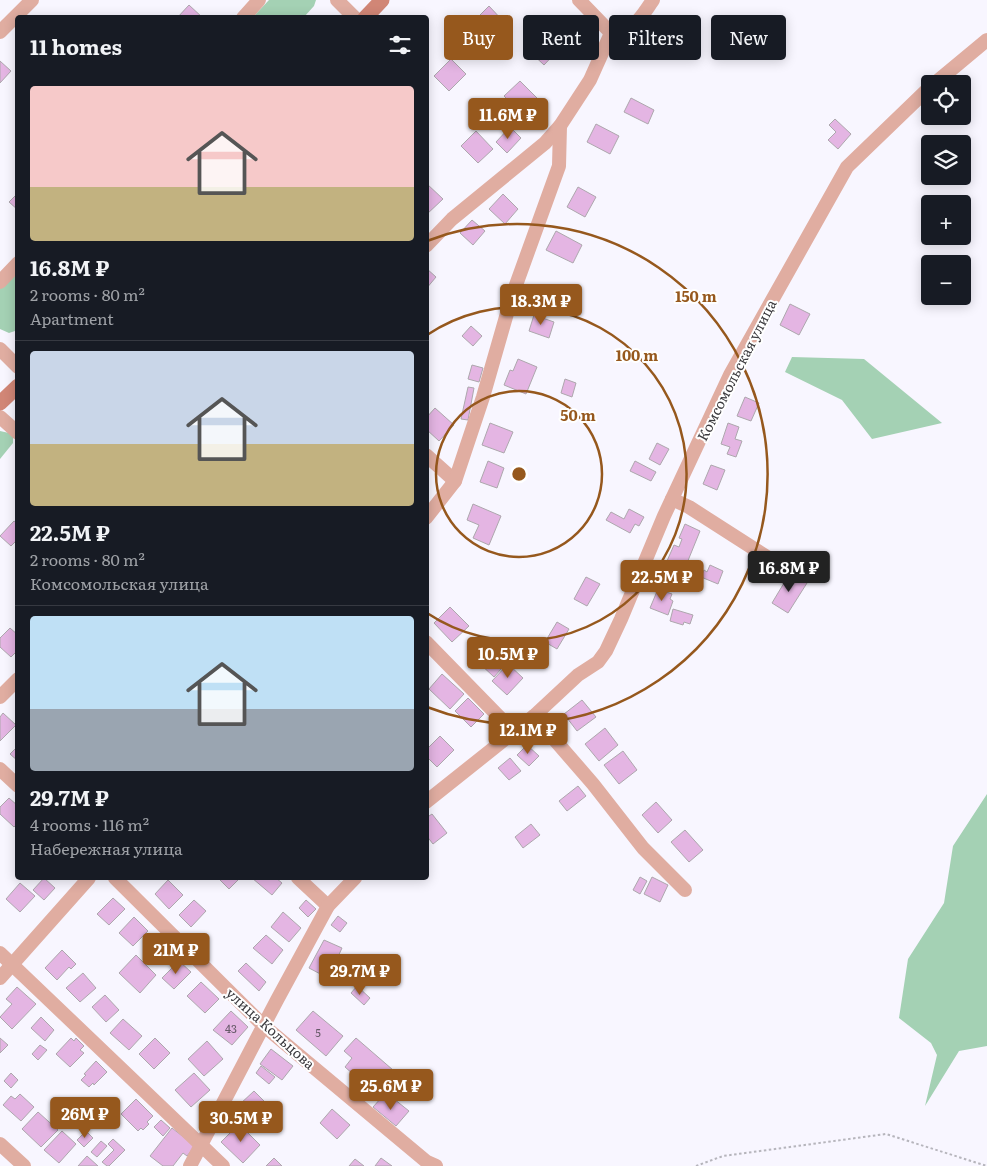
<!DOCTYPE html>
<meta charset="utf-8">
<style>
body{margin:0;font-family:Literata,serif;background:#20242c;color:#f1f3f6;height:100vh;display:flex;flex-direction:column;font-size:19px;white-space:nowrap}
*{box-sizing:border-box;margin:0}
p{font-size:16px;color:#9ea1a6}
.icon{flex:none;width:28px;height:28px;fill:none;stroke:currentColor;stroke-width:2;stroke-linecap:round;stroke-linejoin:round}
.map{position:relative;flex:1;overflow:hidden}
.panel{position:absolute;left:15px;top:15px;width:414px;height:865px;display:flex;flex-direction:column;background:#171b24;border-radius:5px;box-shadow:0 2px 12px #0003}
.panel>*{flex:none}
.top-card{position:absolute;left:444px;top:15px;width:468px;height:45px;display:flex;gap:10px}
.fabs{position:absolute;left:921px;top:75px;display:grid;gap:10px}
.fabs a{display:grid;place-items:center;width:50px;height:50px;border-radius:5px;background:#171b24;box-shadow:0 2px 12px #0003;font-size:25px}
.price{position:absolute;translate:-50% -42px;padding:0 11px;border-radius:5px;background:#96581d;color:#fff;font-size:16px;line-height:32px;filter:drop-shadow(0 1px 2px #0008)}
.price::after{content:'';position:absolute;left:50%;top:30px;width:15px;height:11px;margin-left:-8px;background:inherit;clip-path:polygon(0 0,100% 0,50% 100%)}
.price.active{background:#222;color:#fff}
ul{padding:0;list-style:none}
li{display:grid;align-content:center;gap:10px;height:265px;padding:0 15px}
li+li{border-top:1px solid #363941}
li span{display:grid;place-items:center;height:155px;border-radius:5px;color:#555}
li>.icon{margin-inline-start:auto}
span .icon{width:90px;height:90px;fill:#fffc;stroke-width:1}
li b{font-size:21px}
h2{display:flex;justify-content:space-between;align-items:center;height:60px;padding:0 15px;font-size:21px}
.tag{padding:0 18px;border-radius:5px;background:#171b24;box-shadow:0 2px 12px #0003;font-size:18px;line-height:45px}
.tag.active{background:#96581d;color:#fff}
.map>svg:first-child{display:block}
.green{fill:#a4d1b4}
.building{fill:#e4b5e3;stroke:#ada7ad}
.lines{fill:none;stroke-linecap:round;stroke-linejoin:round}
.path{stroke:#b6b5bc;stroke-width:2;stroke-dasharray:2.5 2.5;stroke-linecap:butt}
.street{stroke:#e0ada1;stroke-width:14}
.secondary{stroke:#d18676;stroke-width:15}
.ring{fill:none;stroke:#96581d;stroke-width:2.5}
.labels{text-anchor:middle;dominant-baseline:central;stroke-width:4;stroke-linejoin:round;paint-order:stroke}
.number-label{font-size:11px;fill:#665a68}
.street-label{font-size:14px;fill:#3c3b3f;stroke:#fff}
.centre{fill:#96581d;stroke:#fff;stroke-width:2.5}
.ring-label{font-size:15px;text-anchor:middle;font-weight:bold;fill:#96581d;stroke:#fff;stroke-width:4;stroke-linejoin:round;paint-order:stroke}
</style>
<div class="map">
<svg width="987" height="1166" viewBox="0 0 987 1166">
<rect width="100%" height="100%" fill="#f8f6ff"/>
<g class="green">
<polygon points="269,0 316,0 314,6 304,17 253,17"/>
<polygon points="17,270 18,330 9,333 0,329 0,288"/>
<polygon points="792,357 864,359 942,423 872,439 842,400 785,372"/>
<polygon points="0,431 9,433 13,437 13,443 0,459"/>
<polygon points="987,794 987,1046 959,1051 925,1106 937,1055 931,1043 899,1018 908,959 944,903 953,846"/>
</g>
<g class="building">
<polygon points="189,5 203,18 177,18"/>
<polygon points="489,6 503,21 489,33 476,19"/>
<polygon points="543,32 560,48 544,65 527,49"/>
<polygon points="451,59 466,74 449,91 434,76"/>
<polygon points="0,61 11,71 0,83"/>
<polygon points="520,81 537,98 521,113 504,96"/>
<polygon points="631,98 654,110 648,124 624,112"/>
<polygon points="835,119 851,134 838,149 828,140 836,132 829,125"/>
<polygon points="596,124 619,136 610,154 587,142"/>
<polygon points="510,127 521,138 507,153 496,142"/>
<polygon points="476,131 493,149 478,163 461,146"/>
<polygon points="426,183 443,199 426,215"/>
<polygon points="578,187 596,197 585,217 567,207"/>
<polygon points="18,193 18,210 9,202"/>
<polygon points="503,194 518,209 505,224 489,209"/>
<polygon points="472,220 485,231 473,245 460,233"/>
<polygon points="556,231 582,245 573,263 546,250"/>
<polygon points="426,268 436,277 426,289"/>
<polygon points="790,304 810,314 799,335 780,325"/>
<polygon points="534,315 554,322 549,338 529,331"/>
<polygon points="471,326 482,336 473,346 462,336"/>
<polygon points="518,359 537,367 526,394 504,385 510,370 513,371"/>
<polygon points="472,365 483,368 479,382 468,379"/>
<polygon points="565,379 576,383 572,397 561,393"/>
<polygon points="468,387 474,388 468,420 461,419"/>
<polygon points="745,397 759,403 751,421 737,416"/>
<polygon points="435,408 454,425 439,441 426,429 426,418"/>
<polygon points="490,423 513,432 504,453 482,445"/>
<polygon points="728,423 739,427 735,439 742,441 736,457 727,454 730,447 721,444"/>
<polygon points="657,443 669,449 660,465 649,459"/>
<polygon points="488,461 504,468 497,488 480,482"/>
<polygon points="635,461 656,472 651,481 630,471"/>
<polygon points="711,465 725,470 717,490 703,484"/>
<polygon points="473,504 501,516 489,545 473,538 479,525 467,520"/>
<polygon points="629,509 644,517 639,526 635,524 630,533 606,520 611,512 624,519"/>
<polygon points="14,521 18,524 18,539 11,546 0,536"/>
<polygon points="685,524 700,531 685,568 667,561 674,545 679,547 682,539 679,538"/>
<polygon points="710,565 723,571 718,584 701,577 704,570 707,572"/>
<polygon points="790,573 807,583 788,613 772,603"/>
<polygon points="586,577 600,584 587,606 574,599"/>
<polygon points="658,589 672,594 670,599 673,601 668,615 650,608"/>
<polygon points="450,607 469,626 452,642 434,623"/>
<polygon points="673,609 693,615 690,624 684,622 683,625 670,621"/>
<polygon points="557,622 569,629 557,649 545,642"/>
<polygon points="10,628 18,635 18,650 11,657 0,647 0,638"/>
<polygon points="493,645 509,660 494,677 478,662"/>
<polygon points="508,664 523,678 507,695 492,681"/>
<polygon points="442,674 464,694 450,709 429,689"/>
<polygon points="468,698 484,714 471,727 455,711"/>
<polygon points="582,700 596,717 577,731 564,714"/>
<polygon points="3,713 16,725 0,741 0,717"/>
<polygon points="605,728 618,745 599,761 585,744"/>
<polygon points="440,736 454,750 437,767 426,756 426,750"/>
<polygon points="527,745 539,756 529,766 517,755"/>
<polygon points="18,746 18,761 10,754"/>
<polygon points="623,751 637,770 619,784 604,765"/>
<polygon points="510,758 521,771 509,780 498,768"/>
<polygon points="578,786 586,796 567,811 559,801"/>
<polygon points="9,798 18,806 18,823 14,827 0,814 0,807"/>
<polygon points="656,802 672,820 658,833 642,815"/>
<polygon points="432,814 447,833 433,844 426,835 426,818"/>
<polygon points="531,824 540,835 523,848 515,837"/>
<polygon points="685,830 703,850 689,862 671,842"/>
<polygon points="640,877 647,881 640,894 633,890"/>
<polygon points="652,877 668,885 660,902 644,894"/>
<polygon points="44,878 55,888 44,900 33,890"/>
<polygon points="218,878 240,878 229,889"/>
<polygon points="252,878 276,878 282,883 272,895"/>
<polygon points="168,880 183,895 169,909 155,894"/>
<polygon points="20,883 35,896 20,912 6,899"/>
<polygon points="113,898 125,909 109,925 97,914"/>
<polygon points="194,900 206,911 191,927 179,915"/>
<polygon points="306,900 316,909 308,917 299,908"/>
<polygon points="283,912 301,928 289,942 271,927"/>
<polygon points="338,916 347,923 340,932 331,925"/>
<polygon points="134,917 148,931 133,946 119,933"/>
<polygon points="266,935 283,950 272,964 253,948"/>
<polygon points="324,940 342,948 328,978 309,968"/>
<polygon points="62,950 76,964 71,969 69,967 57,980 45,968"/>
<polygon points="136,955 156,975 140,993 119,973"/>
<polygon points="179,961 191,972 174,989 162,978"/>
<polygon points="246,963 266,982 259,991 238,971"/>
<polygon points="83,973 96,988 80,1002 66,988"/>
<polygon points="201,982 219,999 205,1013 187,996"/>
<polygon points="357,986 370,998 364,1005 351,993"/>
<polygon points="17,987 36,1004 12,1029 0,1017 12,1004 6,999"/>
<polygon points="105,995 119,1010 106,1022 92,1007"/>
<polygon points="231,1011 248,1027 232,1045 213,1030"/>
<polygon points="313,1011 343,1036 326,1056 296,1030"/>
<polygon points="41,1017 54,1030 45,1041 31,1028"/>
<polygon points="123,1019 142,1036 129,1050 110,1033"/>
<polygon points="0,1038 8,1045 0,1053"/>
<polygon points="71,1038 74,1041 76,1038 84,1046 80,1050 84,1053 70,1067 56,1054"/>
<polygon points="155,1038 170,1053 154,1069 139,1054"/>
<polygon points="356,1038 393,1070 379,1086 367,1076 362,1082 345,1067 352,1058 344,1051"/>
<polygon points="207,1041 223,1059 204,1076 188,1059"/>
<polygon points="40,1045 47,1050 38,1060 32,1054"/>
<polygon points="271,1049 293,1066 282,1080 260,1064"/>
<polygon points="96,1061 107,1072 94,1085 93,1083 89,1087 81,1080 86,1075 84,1074"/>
<polygon points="261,1066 275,1077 269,1084 256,1073"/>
<polygon points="11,1073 18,1080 11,1088 4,1081"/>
<polygon points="194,1073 210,1090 191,1107 175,1090"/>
<polygon points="254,1091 273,1110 258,1125 239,1105"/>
<polygon points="20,1094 34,1107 21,1121 3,1105 11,1096 15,1099"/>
<polygon points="382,1097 390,1104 394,1099 409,1111 396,1126 373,1107"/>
<polygon points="136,1099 153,1116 147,1122 149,1124 143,1130 141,1128 138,1131 121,1114"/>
<polygon points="332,1109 350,1125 337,1139 320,1123"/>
<polygon points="38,1112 58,1130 41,1147 22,1129"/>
<polygon points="161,1120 170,1128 163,1136 154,1127"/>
<polygon points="239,1124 260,1145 243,1163 221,1142"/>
<polygon points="172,1128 195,1146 187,1156 183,1153 173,1166 163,1166 150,1156"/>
<polygon points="62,1131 76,1144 59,1163 44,1150"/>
<polygon points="86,1131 93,1138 84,1147 77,1140"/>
<polygon points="113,1139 125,1150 109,1166 107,1166 102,1162 114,1150 108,1144"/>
<polygon points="101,1141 107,1146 97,1157 91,1152"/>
<polygon points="87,1156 98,1166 78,1166"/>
<polygon points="274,1158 282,1166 266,1166"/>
<polygon points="381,1158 392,1166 375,1166"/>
<polygon points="355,1159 364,1166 349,1166"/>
</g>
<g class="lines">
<polyline class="path" points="696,1166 723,1156 886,1134 987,1166"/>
<g class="street">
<polyline points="337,0 355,18"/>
<polyline points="579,0 611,33"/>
<polyline points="243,18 259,0"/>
<polyline points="0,32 32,0"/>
<path d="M611,33C637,28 639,20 653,0"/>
<polyline points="934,84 987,40"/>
<polyline points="426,246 452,219 545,143 560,126 590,80 611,33"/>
<polyline points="0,282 18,263"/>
<polyline points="0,349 18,367"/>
<polyline points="0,417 18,433"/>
<polyline points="426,455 455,481"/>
<polyline points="672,499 689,507 781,566"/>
<polyline points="426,518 455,481 483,397 512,296 559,166 560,126"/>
<polyline points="426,642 514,732"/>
<polyline points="0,697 18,679"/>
<polyline points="534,716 593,784 643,848 685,890"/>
<polyline points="0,769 18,786"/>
<polyline points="426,802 534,716 578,675 598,662 606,651 621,619 664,516 730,375 847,167 930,87"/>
<polyline points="115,878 264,1026 427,1162 436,1166"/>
<polyline points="298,878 328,906"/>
<polyline points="0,953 223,1166"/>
<polyline points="0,978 89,878"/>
<polyline points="0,1144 24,1166"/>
<polyline points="190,1166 277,1000 328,906 355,878"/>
</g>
<g class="secondary">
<polyline points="365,18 382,0"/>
<polyline points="0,403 18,386"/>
</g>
</g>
<g class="ring">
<circle cx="519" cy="474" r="83"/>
<path d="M427 335A167 167 0 1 1 427 613"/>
<path d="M427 241A250 250 0 1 1 427 707"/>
</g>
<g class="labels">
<g class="number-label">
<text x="231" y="1028">43</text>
<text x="318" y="1032">5</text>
</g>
<g class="street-label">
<text transform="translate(736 370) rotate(-63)">Комсомольская улица</text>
<text transform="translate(271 1028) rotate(42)">улица Кольцова</text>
</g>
</g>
<circle cx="519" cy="474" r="8" class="centre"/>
<g class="ring-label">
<text x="696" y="302">150 m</text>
<text x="637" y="361">100 m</text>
<text x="578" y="421">50 m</text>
</g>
</svg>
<div class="fabs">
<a><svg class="icon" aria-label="locate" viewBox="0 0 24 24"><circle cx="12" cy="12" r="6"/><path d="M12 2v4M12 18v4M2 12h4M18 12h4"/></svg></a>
<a><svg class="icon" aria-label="layers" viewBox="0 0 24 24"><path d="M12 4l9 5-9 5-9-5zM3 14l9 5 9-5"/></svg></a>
<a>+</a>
<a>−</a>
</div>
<b class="price" style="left:508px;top:140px">11.6M ₽</b>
<b class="price" style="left:541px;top:326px">18.3M ₽</b>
<b class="price active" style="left:789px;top:593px">16.8M ₽</b>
<b class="price" style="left:662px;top:602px">22.5M ₽</b>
<b class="price" style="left:508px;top:679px">10.5M ₽</b>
<b class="price" style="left:528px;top:755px">12.1M ₽</b>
<b class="price" style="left:176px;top:975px">21M ₽</b>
<b class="price" style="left:360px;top:996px">29.7M ₽</b>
<b class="price" style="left:391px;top:1111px">25.6M ₽</b>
<b class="price" style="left:85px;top:1139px">26M ₽</b>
<b class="price" style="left:241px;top:1143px">30.5M ₽</b>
<div class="top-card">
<a class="tag active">Buy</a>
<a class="tag">Rent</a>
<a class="tag">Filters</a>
<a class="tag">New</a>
</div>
<section class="panel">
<h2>11 homes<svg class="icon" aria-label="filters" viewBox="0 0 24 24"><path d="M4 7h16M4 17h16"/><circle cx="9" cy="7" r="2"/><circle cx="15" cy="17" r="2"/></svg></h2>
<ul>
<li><span style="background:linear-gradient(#f6c9c9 65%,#c2b280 0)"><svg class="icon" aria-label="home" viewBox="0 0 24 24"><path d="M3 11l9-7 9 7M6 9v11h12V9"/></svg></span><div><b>16.8M ₽</b><p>2 rooms · 80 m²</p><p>Apartment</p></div></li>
<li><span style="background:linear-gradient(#c9d6e8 60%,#c2b280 0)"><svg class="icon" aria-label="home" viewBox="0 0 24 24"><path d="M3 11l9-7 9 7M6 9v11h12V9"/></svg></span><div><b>22.5M ₽</b><p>2 rooms · 80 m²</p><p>Комсомольская улица</p></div></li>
<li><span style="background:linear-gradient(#bfe0f5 60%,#9aa5b1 0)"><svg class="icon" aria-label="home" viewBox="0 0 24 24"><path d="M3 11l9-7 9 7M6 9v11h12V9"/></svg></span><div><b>29.7M ₽</b><p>4 rooms · 116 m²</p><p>Набережная улица</p></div></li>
</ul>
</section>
</div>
